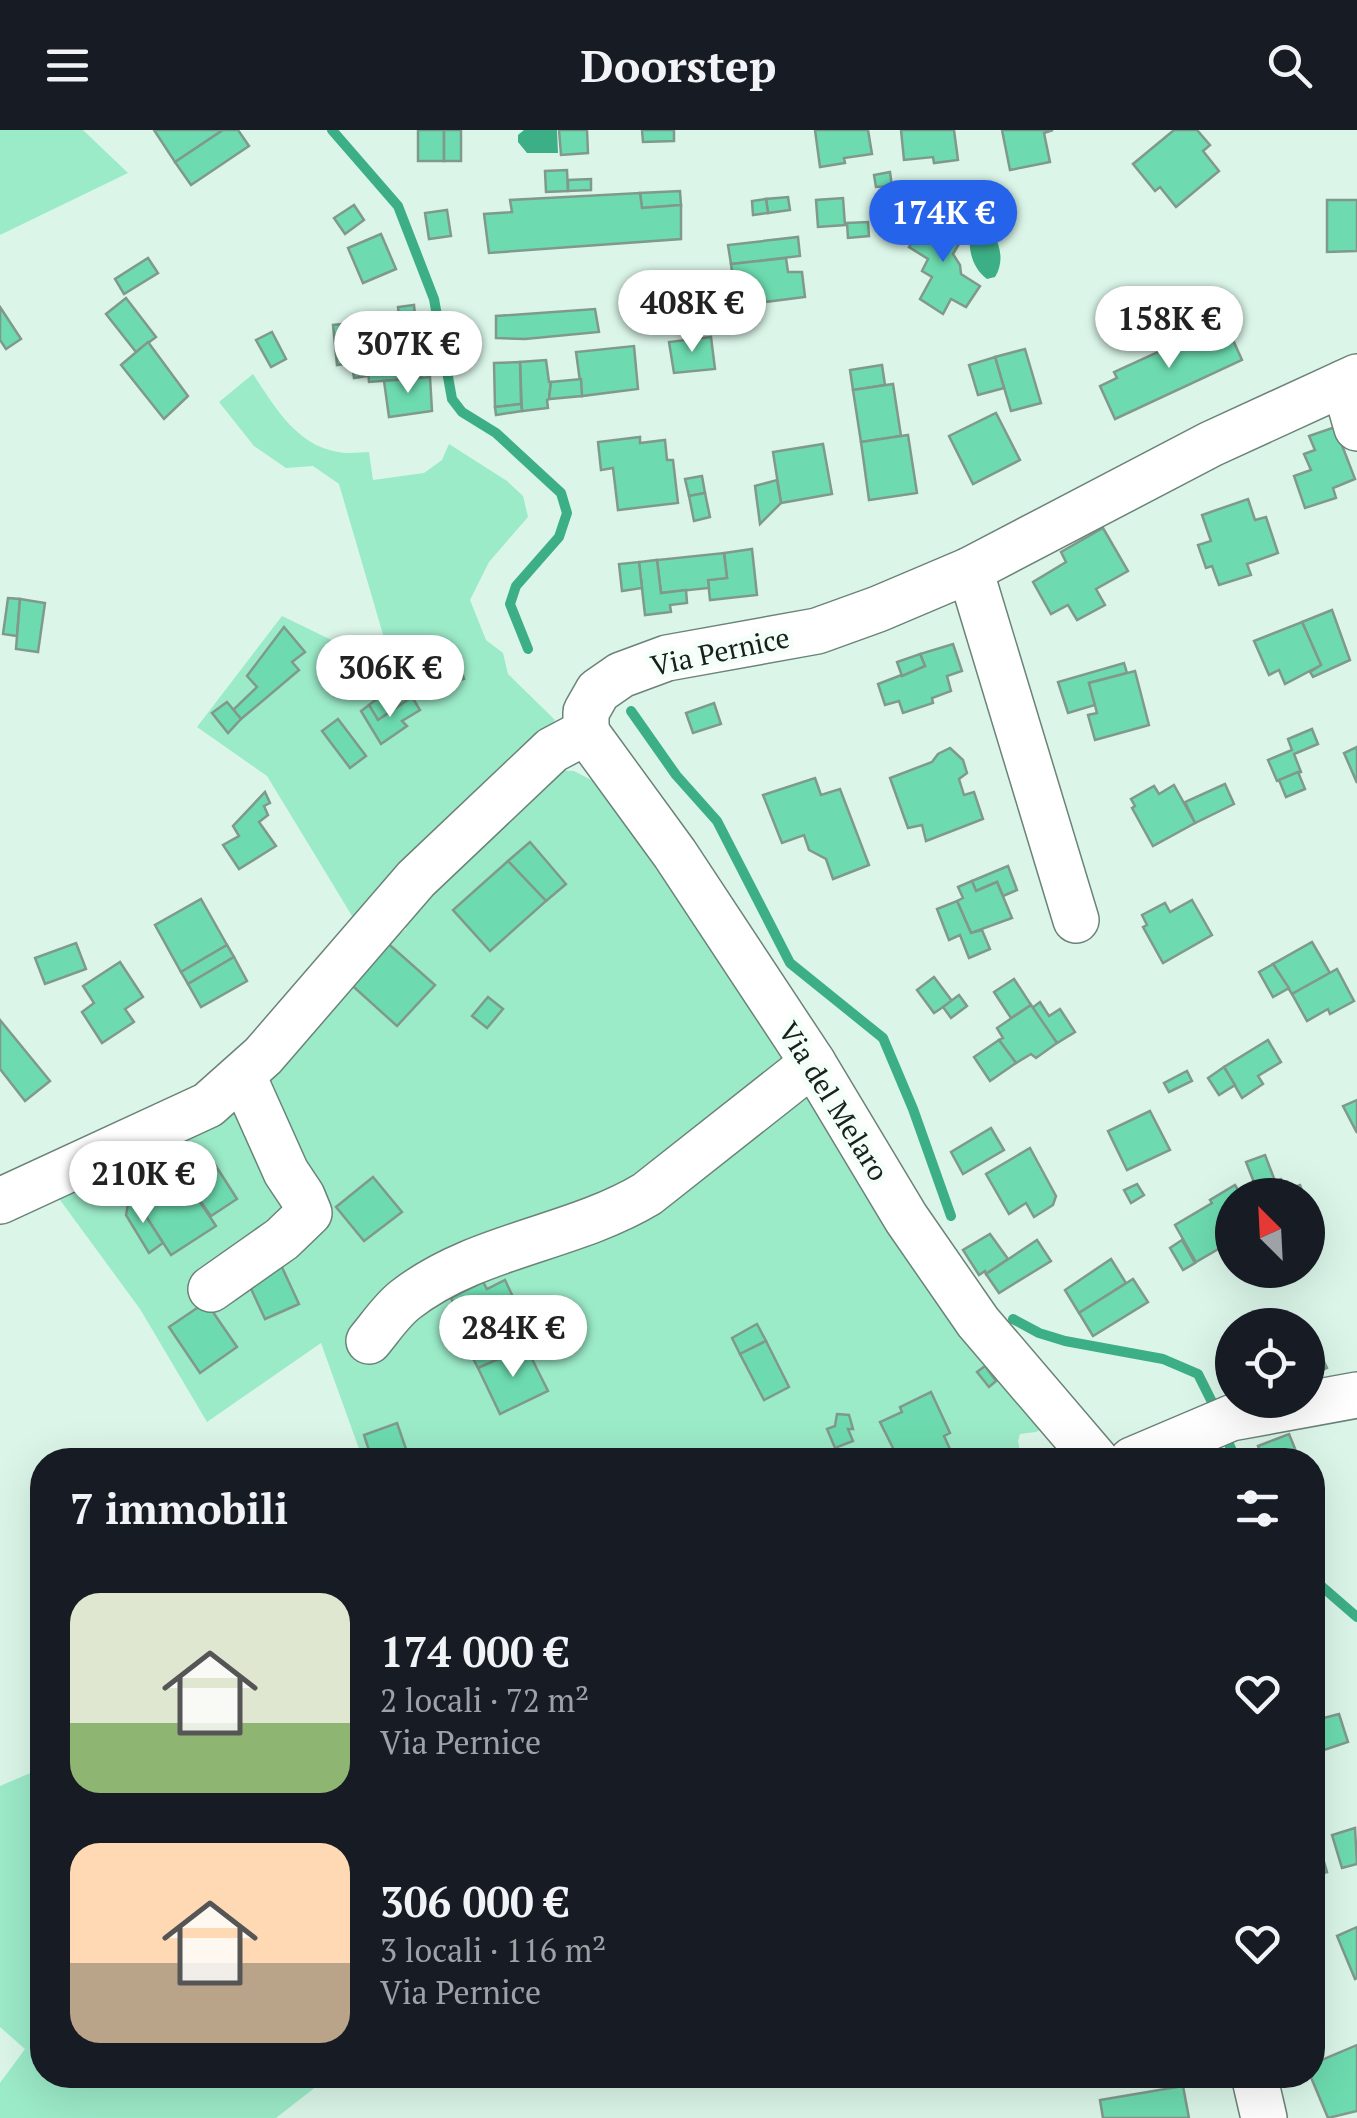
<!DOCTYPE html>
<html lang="it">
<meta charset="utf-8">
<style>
body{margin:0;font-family:"PT Serif",serif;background:#242831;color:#f1f3f6;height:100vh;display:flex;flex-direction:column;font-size:38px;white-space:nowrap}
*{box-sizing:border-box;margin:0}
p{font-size:32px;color:#9ea1a6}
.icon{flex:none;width:55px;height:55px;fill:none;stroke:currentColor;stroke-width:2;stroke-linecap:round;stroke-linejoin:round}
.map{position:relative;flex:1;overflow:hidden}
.details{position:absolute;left:30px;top:1318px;width:1295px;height:640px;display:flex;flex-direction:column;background:#171b24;border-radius:40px;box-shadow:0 10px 40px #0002}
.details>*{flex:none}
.needle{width:65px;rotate:336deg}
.buttons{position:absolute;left:1215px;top:1048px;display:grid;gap:20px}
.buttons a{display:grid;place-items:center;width:110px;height:110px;border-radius:50%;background:#171b24;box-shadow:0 10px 40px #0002;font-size:50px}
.price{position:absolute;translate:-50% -85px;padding:0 22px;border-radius:35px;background:#fff;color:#222;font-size:32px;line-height:65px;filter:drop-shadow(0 2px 5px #0008)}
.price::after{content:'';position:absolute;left:50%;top:60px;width:30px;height:22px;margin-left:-15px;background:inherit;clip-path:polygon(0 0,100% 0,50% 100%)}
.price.active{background:#2563eb;color:#fff}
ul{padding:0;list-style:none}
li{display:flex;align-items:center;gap:30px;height:250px;padding:0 40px}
li span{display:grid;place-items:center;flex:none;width:280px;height:200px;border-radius:30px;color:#555}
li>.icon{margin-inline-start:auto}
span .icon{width:120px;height:120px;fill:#fffc;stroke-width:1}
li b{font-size:42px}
h2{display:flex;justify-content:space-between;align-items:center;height:120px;padding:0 40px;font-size:42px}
header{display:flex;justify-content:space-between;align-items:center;height:130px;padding:0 40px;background:#171b24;font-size:45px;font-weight:600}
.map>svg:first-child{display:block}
.green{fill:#9beac8}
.water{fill:#3daf86}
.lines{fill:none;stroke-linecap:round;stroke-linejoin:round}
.stream{stroke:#3daf86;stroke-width:10}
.building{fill:#6ddbaf;stroke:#80998d;stroke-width:2.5}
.minor-casing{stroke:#6b8378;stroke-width:48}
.minor{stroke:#fff;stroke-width:45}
.labels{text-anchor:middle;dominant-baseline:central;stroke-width:10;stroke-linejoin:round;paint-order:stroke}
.street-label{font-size:28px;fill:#17211c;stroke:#f4fff9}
</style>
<header><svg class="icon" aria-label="menu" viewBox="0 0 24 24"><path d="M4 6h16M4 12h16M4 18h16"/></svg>Doorstep<svg class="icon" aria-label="search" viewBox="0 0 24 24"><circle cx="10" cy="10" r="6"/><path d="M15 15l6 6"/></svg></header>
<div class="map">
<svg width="1357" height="1988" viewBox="0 0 1357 1988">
<rect width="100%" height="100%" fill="#dbf6e9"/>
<g class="green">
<polygon points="0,0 83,0 128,43 0,105"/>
<path d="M253,244C275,277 296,315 338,322C348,324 359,322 369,322L373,350L424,343L442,330L449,314L507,351L523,366L528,387L489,432L470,470L486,510L503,523L508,544L555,590L535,615L360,799L267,646L197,597L282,486L348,518L379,528L384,508L339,354L313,336L286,338L254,316L219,272Z"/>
<polygon points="554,640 574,641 601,655 1045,1297 1036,1302 1020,1304 1018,1311 1021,1327 1015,1330 363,1330 321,1213 207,1292 140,1179 52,1059 262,955 346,850 398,896 434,855 383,809 396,806 406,799 403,787"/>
<polygon points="42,1638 42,1945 331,1945 276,1988 0,1988 0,1953 25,1919 0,1897 0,1656"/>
</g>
<g class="water">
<polygon points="524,0 557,0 558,23 527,23 518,12 518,5"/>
<path d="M979,86C996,102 1008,126 995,147L987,149C968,135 966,108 974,88Z"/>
</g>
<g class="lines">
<g class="stream">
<polyline points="332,0 398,76 434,169 452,269 462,282 496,303 561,363 567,383 559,407 516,456 510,474 528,519"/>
<polyline points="631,581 676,645 717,691 790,833 883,908 913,979 951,1086"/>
<polyline points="1013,1189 1039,1203 1065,1211 1163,1229 1198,1244 1216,1280"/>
<polyline points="1225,1305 1236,1330"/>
<polyline points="1312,1448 1357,1487"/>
</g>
</g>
<g class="building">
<polygon points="154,0 223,0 175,32"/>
<polygon points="223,0 238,0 249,16 191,55 175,32"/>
<rect x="418" y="0" width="26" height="31"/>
<rect x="444" y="0" width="17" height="31"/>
<polygon points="559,0 587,0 588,23 561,25"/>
<polygon points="642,0 674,0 674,11 643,12"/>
<polygon points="815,0 868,0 872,24 844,28 845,33 820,37"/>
<polygon points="901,0 954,0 958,30 934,33 933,27 904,30"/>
<polygon points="1002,0 1053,0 1044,3 1050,32 1010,40"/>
<polygon points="1174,0 1197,0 1210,15 1203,21 1219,41 1176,77 1160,57 1155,61 1133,34"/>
<polygon points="567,40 568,61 546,62 545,41"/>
<polygon points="890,42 892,56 876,57 874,45"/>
<polygon points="591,49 591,60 568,61 568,50"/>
<polygon points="680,61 681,75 642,78 640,63"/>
<polygon points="640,63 642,78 681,75 681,109 489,123 484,84 512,82 510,70"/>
<polygon points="788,67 790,80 768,83 766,69"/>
<polygon points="843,68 845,95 818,97 816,70"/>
<polygon points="766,69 768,83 753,85 752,71"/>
<polygon points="1327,70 1357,70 1357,121 1327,122"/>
<polygon points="354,75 364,90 345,104 334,88"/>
<polygon points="447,80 451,106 429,109 425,83"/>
<polygon points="930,83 965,104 953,124 960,135 961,144 980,156 966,177 951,169 943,184 920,169 932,147 922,141 928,129 909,117"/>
<polygon points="868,92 869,106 848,108 847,93"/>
<polygon points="381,104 396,139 363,153 348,118"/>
<polygon points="798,107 800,126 731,134 728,115"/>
<polygon points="148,128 158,143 124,164 115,149"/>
<polygon points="786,128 788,142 802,142 805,167 741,175 739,157 734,158 731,134"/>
<polygon points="678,146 684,176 692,175 696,196 674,200 670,176 674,176 668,148"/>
<polygon points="126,168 156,207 136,222 106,184"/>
<polygon points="414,175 418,214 402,216 398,177"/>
<polygon points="0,177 21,209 6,219 0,210"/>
<polygon points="595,179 599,202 525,209 496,208 496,186"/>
<polygon points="399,189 402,216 366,219 368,246 354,248 352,233 337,235 333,195"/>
<polygon points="1228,199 1242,230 1115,289 1100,256 1117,248 1114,242 1206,200 1210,207"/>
<polygon points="272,202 286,229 271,237 256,210"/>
<polygon points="711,207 715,239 674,243 669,212"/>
<polygon points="148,212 188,266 164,289 121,235"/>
<polygon points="418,214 422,248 369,252 366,219"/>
<polygon points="634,216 638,259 582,266 576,222"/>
<polygon points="1025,219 1041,273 1011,281 995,227"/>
<polygon points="995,227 1004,258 978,265 969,235"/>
<polygon points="546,230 549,252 551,252 549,269 547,270 548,278 522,281 520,232"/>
<polygon points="520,232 521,274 495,277 494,233"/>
<polygon points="882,235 885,255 853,260 850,240"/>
<polygon points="430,247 432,281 389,287 384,251"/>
<polygon points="581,249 582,266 549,269 551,252"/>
<polygon points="893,254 901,306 861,312 853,260"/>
<polygon points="521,274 522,281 496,285 495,277"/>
<polygon points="996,283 1020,330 973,354 949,306"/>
<polygon points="1335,297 1355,349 1333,358 1336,368 1305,378 1294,346 1311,340 1304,324 1315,320 1309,306"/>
<polygon points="908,305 917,363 869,370 861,312"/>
<polygon points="640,307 640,313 665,310 667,330 673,330 678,373 618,380 613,338 601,340 598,312"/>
<polygon points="823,314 832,364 781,373 773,322"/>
<polygon points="702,346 705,363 689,366 685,349"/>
<polygon points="777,350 781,373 760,394 755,356"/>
<polygon points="705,363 710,387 694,391 689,366"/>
<polygon points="1248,369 1255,390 1266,387 1278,423 1247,434 1251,445 1219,455 1212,436 1206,438 1198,415 1211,411 1202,385"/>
<polygon points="1103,398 1128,441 1096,459 1105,475 1077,490 1068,475 1051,484 1033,452 1066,432 1061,422"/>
<polygon points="752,419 757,465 710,470 708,450 727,448 724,423"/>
<polygon points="724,423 727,448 708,450 709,458 661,463 657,430"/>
<polygon points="657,430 661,463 686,460 687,473 670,475 671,482 645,485 639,432"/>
<polygon points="639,432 642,458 622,461 619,434"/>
<polygon points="8,468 20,469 17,506 3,504"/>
<polygon points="20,469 45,473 38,522 16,519"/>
<polygon points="1332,480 1350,530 1313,547 1310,542 1321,535 1302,492"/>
<polygon points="1302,492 1321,535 1285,554 1279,540 1269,545 1254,511"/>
<polygon points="284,497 305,522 292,532 299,540 241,589 233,580 257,557 247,546"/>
<polygon points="953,514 962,541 947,546 951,561 932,568 933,573 903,583 899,571 885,575 878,554 925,536 920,524"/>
<polygon points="920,524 925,536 902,546 897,532"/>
<polygon points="458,530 464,549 413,564 407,545"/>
<polygon points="1124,533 1127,543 1089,553 1095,575 1068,583 1058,552"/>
<polygon points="1135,541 1149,595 1095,610 1088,585 1097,583 1089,553"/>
<polygon points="407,545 413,564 410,565 412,567 378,590 369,575"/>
<polygon points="412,567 420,580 402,591 407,596 381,614 361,581 369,575 378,590"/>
<polygon points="227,572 241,589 228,603 212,583"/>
<polygon points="714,573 721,594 693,603 686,583"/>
<polygon points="338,589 366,626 350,638 322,601"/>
<polygon points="1312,599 1318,614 1294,624 1301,642 1277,651 1268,630 1292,620 1288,609"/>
<polygon points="1357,617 1357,653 1344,623"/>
<polygon points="950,618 963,630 967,643 959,649 964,665 974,662 983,689 926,711 922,695 908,698 890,648 932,632 938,624"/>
<polygon points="1298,642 1305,659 1286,667 1279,650"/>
<polygon points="815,648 821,665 840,659 869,735 833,749 826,729 809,720 804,705 782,713 763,665"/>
<polygon points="1225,654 1234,674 1195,693 1185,672"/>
<polygon points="1174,655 1195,693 1153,716 1132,678 1135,676 1131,669 1154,656 1159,664"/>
<polygon points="265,662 270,673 264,676 268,685 259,692 276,716 239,739 223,715 239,706 233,696"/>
<polygon points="530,712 566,754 546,771 508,731"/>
<polygon points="508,731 546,771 490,821 453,780"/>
<polygon points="1008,736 1017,760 1003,766 997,752 976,761 972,751"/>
<polygon points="972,751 976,761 997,752 1012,788 971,803 957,771 963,768 958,757"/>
<polygon points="201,769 227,815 181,842 155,795"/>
<polygon points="1192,770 1212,805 1163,833 1143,797 1147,795 1142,785 1165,773 1170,782"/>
<polygon points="957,771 971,803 982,800 990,819 969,828 960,805 949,810 937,779"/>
<polygon points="383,809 435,855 397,896 346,850"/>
<polygon points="1312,812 1330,843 1292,864 1273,834"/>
<polygon points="76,813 86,839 45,854 35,828"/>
<polygon points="227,815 234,827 188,854 181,842"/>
<polygon points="234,827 247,851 201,877 188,854"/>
<polygon points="120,832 143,867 125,879 134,892 102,913 82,882 94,873 83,856"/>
<polygon points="1273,834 1289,858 1273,867 1259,842"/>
<polygon points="1337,839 1354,871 1330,884 1328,879 1307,891 1292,864"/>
<polygon points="934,847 952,871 934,883 917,860"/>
<polygon points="1014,849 1031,875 1011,888 994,862"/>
<polygon points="959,865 967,876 951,888 943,877"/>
<polygon points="488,867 503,879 487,898 472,886"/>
<polygon points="1040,872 1049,886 1060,879 1075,902 1057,913 1032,878"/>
<polygon points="1031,875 1057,913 1036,928 1031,924 1016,933 999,910 1003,908 997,898"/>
<polygon points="0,890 50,951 25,971 0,939"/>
<polygon points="999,910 1016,933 990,951 974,927"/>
<polygon points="1268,910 1281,932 1258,946 1263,954 1242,968 1224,937"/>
<polygon points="1224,937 1235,955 1219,965 1208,948"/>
<polygon points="1187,941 1192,951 1169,962 1164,953"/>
<polygon points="1357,970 1357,1003 1343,976"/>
<polygon points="1150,981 1170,1020 1127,1040 1108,1001"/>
<polygon points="991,998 1004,1020 963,1044 951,1022"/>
<polygon points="1030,1018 1056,1066 1053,1075 1034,1087 1026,1073 1009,1084 986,1044"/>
<polygon points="1265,1025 1275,1051 1281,1049 1285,1060 1273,1065 1259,1065 1246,1032"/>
<polygon points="214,1033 237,1069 211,1086 185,1050"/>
<polygon points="373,1047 402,1082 364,1111 336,1077"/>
<polygon points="185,1050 216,1096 171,1125 140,1077"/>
<polygon points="1137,1054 1144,1065 1131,1073 1124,1060"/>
<polygon points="1235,1055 1241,1065 1232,1065 1232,1111 1196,1132 1175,1095 1212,1073 1210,1070"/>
<polygon points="1300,1055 1304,1065 1273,1065 1285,1060"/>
<polygon points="137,1069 146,1072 140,1077 163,1113 149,1123 126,1085 128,1074"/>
<polygon points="990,1104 1008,1129 986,1144 985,1141 979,1145 963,1120"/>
<polygon points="1037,1110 1051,1131 999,1163 986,1144"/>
<polygon points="1182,1110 1195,1133 1183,1140 1170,1118"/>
<polygon points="1111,1129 1126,1153 1079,1183 1065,1160"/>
<polygon points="280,1133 299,1174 265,1189 246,1148"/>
<polygon points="1133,1149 1148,1172 1093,1206 1079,1183"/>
<polygon points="505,1150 513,1167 504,1172 526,1217 478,1238 468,1219 475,1216 451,1168 483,1152 487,1159"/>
<polygon points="206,1172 237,1217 200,1243 169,1197"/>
<polygon points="757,1194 766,1211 740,1224 732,1208"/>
<polygon points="1308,1198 1327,1238 1308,1247"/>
<polygon points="766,1211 789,1257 764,1270 740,1224"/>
<polygon points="526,1217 548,1261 500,1284 478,1238"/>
<polygon points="985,1236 996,1251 989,1257 977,1242"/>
<polygon points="931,1262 950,1303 944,1306 955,1330 899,1330 880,1292 902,1282 900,1277"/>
<polygon points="837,1284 849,1285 853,1299 848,1299 853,1311 835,1318 827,1299 835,1296"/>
<polygon points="397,1293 406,1319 372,1330 364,1305"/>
<polygon points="1289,1304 1298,1326 1289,1330 1264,1330 1258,1316"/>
<polygon points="1339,1584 1348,1612 1312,1624 1312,1591"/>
<polygon points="1355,1698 1357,1734 1342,1738 1332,1705"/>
<polygon points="1316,1704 1327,1742 1312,1746 1312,1705"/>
<polygon points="1357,1797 1357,1848 1355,1849 1337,1806"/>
<polygon points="1357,1915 1357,1981 1328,1988 1310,1945 1312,1945 1312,1934"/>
<polygon points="1183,1956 1189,1988 1103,1988 1100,1970"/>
</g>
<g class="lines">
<g class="minor-casing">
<g id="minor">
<polyline points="1344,253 1357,298"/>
<polyline points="970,440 1076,790"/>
<polyline points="586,602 675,724 813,933 906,1088 978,1192 1096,1330"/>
<polyline points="586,602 586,582 598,561 621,545 667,528 817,501 878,479 970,440 1211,314 1357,247"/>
<polyline points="0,1071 208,975 263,926 416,749 552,620 586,602"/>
<polyline points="211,1159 282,1109 309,1083 302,1066 286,1042 243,946"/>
<path d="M369,1211C380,1198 391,1181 405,1170C475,1115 572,1109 647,1064L813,933"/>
<polyline points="1132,1330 1231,1288 1357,1265"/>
<polyline points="1254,1945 1264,1988"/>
</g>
</g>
<use href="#minor" class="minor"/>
</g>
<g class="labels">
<g class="street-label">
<text transform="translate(720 521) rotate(-12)">Via Pernice</text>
<text transform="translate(834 971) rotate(58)">Via del Melaro</text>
</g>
</g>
</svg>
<div class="buttons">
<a><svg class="needle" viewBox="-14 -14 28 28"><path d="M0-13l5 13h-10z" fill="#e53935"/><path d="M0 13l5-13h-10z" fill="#9ea1a6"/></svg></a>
<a><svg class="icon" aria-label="locate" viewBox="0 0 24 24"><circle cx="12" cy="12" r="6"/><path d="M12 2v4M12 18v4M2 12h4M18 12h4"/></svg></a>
</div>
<b class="price active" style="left:943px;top:135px">174K €</b>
<b class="price" style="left:692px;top:225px">408K €</b>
<b class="price" style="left:1169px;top:241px">158K €</b>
<b class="price" style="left:408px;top:266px">307K €</b>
<b class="price" style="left:390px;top:590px">306K €</b>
<b class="price" style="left:143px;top:1096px">210K €</b>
<b class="price" style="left:513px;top:1250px">284K €</b>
<section class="details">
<h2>7 immobili<svg class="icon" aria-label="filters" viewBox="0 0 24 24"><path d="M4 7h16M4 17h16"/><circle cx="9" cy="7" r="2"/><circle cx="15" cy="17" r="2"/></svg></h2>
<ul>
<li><span style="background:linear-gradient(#dfe7d0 65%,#8fb573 0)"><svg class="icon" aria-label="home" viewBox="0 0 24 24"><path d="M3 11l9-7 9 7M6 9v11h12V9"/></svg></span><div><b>174 000 €</b><p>2 locali · 72 m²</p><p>Via Pernice</p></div><svg class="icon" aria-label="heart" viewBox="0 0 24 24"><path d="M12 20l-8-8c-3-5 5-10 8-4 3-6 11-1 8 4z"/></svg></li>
<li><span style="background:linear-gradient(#ffd9b3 60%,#b9a48a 0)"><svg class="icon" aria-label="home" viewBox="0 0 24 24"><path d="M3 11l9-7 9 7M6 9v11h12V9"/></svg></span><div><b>306 000 €</b><p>3 locali · 116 m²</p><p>Via Pernice</p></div><svg class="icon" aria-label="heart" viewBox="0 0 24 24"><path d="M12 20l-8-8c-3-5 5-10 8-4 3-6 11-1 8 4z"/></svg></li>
</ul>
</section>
</div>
